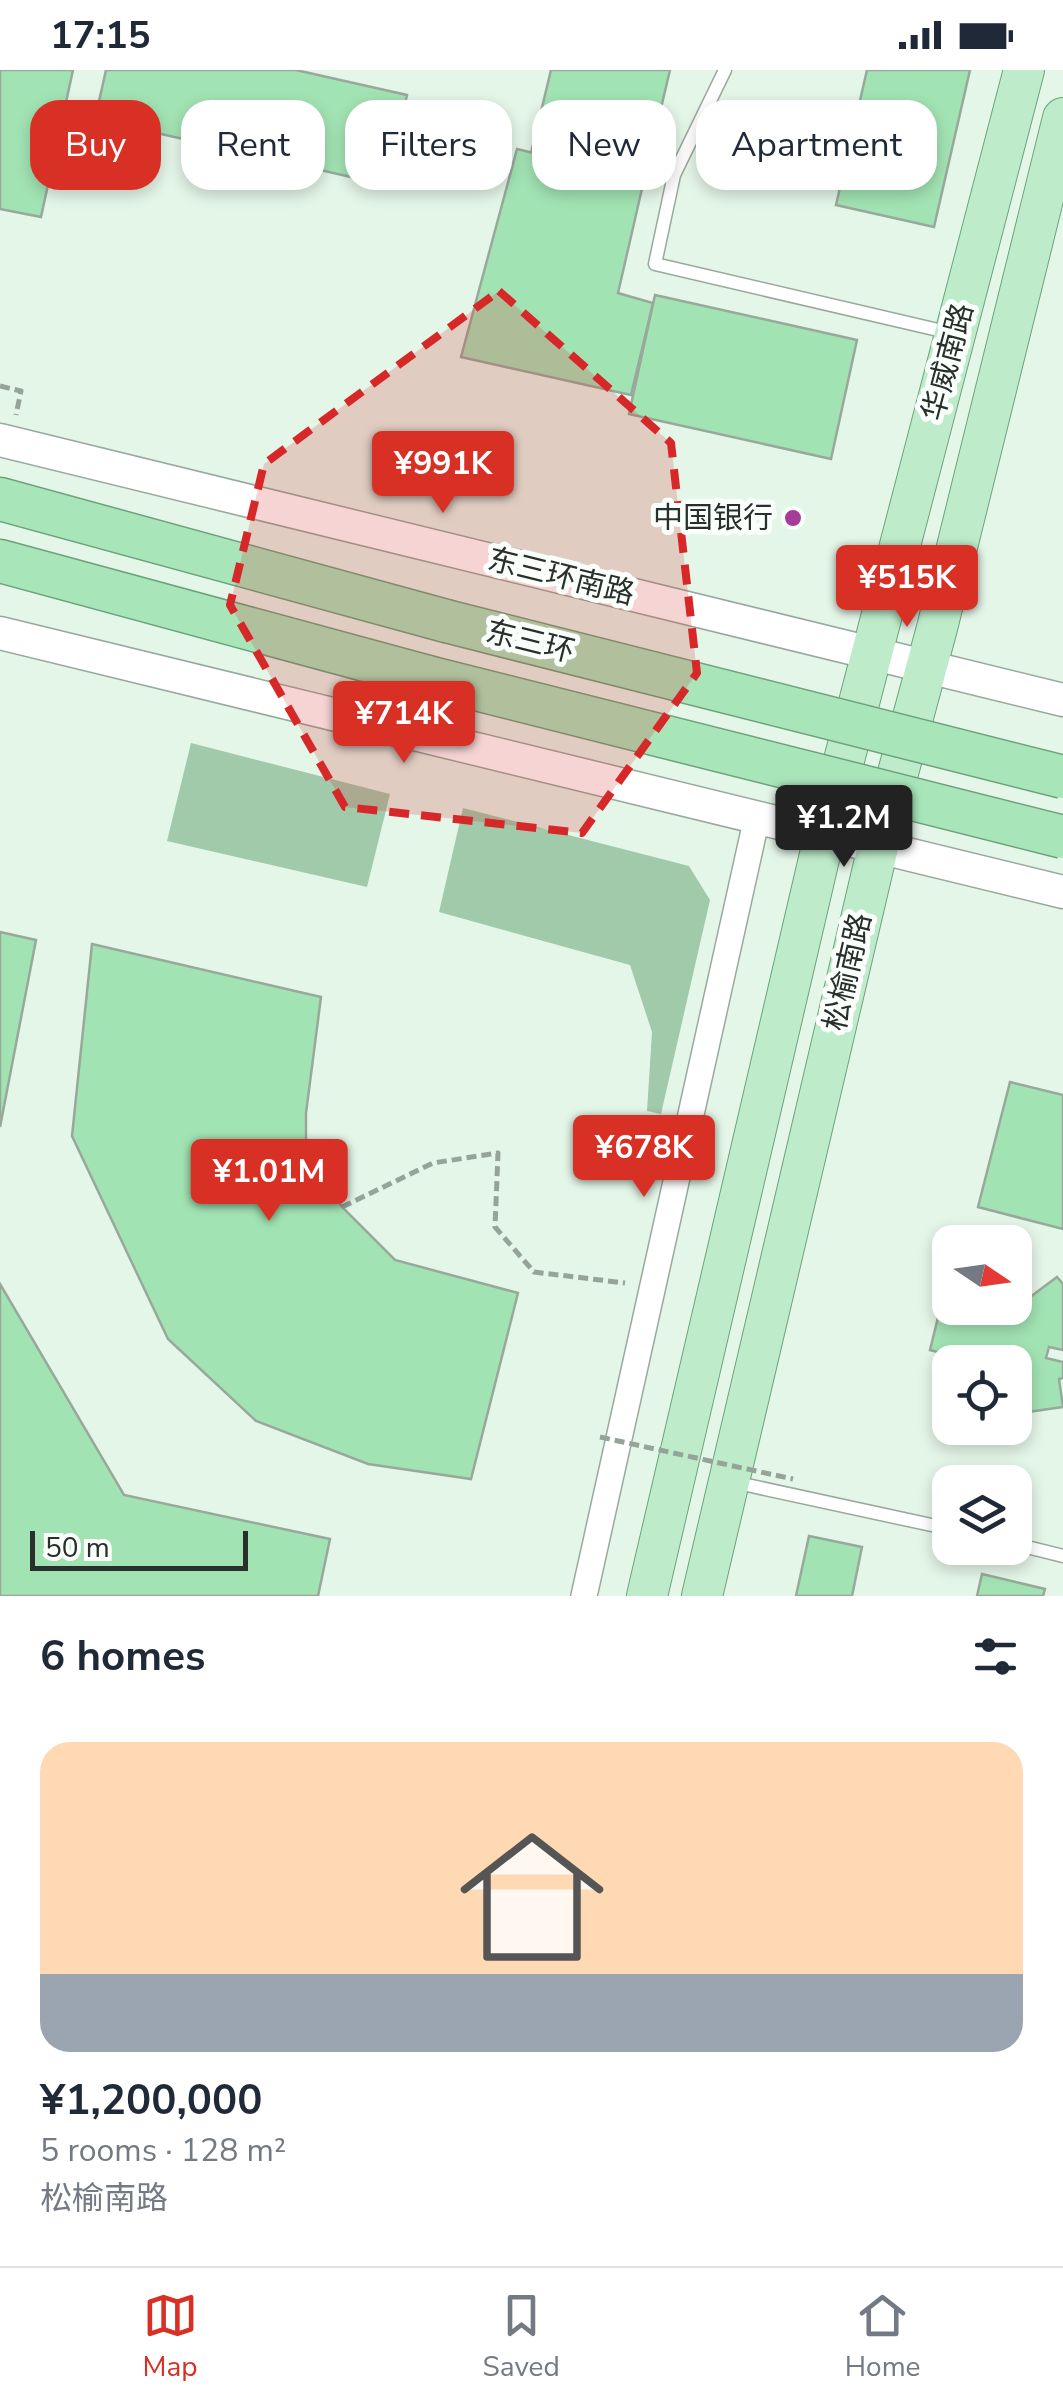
<!DOCTYPE html>
<meta charset="utf-8">
<style>
body{margin:0;font-family:"Nunito Sans","Noto Sans SC",sans-serif;background:#f2f2f3;color:#1f2937;height:100vh;display:flex;flex-direction:column;font-size:38px;white-space:nowrap}
*{box-sizing:border-box;margin:0}
p{font-size:32px;color:#747a83}
.icon{flex:none;width:55px;height:55px;fill:none;stroke:currentColor;stroke-width:2;stroke-linecap:round;stroke-linejoin:round}
.map{position:relative;height:1526px;overflow:hidden}
.panel{display:flex;flex-direction:column;background:#fff;flex:1}
.panel>*{flex:none}
.banner{position:absolute;left:30px;top:30px;width:1005px;height:90px;display:flex;gap:20px}
.needle{width:65px;rotate:103deg}
.buttons{position:absolute;left:932px;top:1155px;display:grid;gap:20px}
.buttons a{display:grid;place-items:center;width:100px;height:100px;border-radius:20px;background:#fff;box-shadow:0 5px 15px #0003;font-size:50px}
.scale{position:absolute;left:30px;bottom:25px;width:218px;box-sizing:border-box;padding-left:10px;border:5px solid #29302b;border-top:0;font-size:28px;line-height:35px;white-space:nowrap;color:#29302b;-webkit-text-stroke:8px #fbfffc;paint-order:stroke}
.price{position:absolute;translate:-50% -85px;padding:0 22px;border-radius:10px;background:#d93025;color:#fff;font-size:32px;line-height:65px;filter:drop-shadow(0 2px 5px #0008)}
.price::after{content:'';position:absolute;left:50%;top:60px;width:30px;height:22px;margin-left:-15px;background:inherit;clip-path:polygon(0 0,100% 0,50% 100%)}
.price.on{background:#222;color:#fff}
ul{padding:0;list-style:none}
li{display:grid;align-content:center;gap:20px;height:530px;padding:0 40px}
li span{display:grid;place-items:center;height:310px;border-radius:30px;color:#555}
li>.icon{margin-inline-start:auto}
span .icon{width:180px;height:180px;fill:#fffc;stroke-width:1}
li b{font-size:42px}
h2{display:flex;justify-content:space-between;align-items:center;height:120px;padding:0 40px;font-size:42px}
.tag{padding:0 35px;border-radius:30px;background:#fff;box-shadow:0 5px 15px #0003;font-size:35px;line-height:90px}
.tag.on{background:#d93025;color:#fff}
.status{display:flex;justify-content:space-between;align-items:center;height:70px;padding:0 50px;background:#fff;direction:ltr}
.status svg{height:28px;fill:currentColor}
.dock{display:flex;justify-content:space-around;align-items:center;height:140px;border-top:2px solid #e0e1e3;background:#fff;font-size:28px;color:#747a83}
.dock a{display:grid;justify-items:center;gap:5px}
.dock .on{color:#d93025}
.map>svg:first-child{display:block}
.green{fill:#a0caaa}
.building{fill:#a2e3b3;stroke:#98a99c;stroke-width:2.5}
.lines{fill:none;stroke-linecap:round;stroke-linejoin:round}
.service-casing{stroke:#99a99d;stroke-width:15}
.minor-casing{stroke:#99a99d;stroke-width:28}
.tertiary-casing{stroke:#99a99d;stroke-width:35}
.primary-casing{stroke:#6ea27c;stroke-width:42}
.trunk-casing{stroke:#6ea27c;stroke-width:45}
.path{stroke:#96a399;stroke-width:5;stroke-dasharray:10 5;stroke-linecap:butt}
.service{stroke:#fff;stroke-width:12}
.minor{stroke:#fff;stroke-width:25}
.tertiary{stroke:#fff;stroke-width:32}
.primary{stroke:#beeccb;stroke-width:40}
.trunk{stroke:#a8e6ba;stroke-width:42}
.trunk-bridge-casing{stroke:#6ea27c;stroke-width:45;stroke-linecap:butt}
.path-bridge{stroke:#96a399;stroke-width:5;stroke-dasharray:10 5;stroke-linecap:butt}
.trunk-bridge{stroke:#a8e6ba;stroke-width:42}
.marked{fill:#d62828;fill-opacity:0.2;stroke:#d62828;stroke-width:8;stroke-dasharray:20 12;stroke-linejoin:round}
.poi-dot{fill:#a73b9a;stroke:#fbfffc;stroke-width:4}
.labels{text-anchor:middle;dominant-baseline:central;stroke-width:10;stroke-linejoin:round;paint-order:stroke}
.street-label{font-size:30px;fill:#29302b;stroke:#fbfffc}
.poi-label{font-size:30px;fill:#29302b;stroke:#fbfffc;text-anchor:end}
</style>
<div class="status"><b>17:15</b><svg viewBox="0 0 49 12"><path d="M0 12V9h3v3zM5 12V6h3v6zM10 12V3h3v9zM15 12V0h3v12zM26 1h20v11H26zM47 4h2v5h-2z"/></svg></div>
<div class="map">
<svg width="1063" height="1526" viewBox="0 0 1063 1526">
<rect width="100%" height="100%" fill="#e4f6e8"/>
<g class="green">
<polygon points="191,673 390,724 367,817 167,771"/>
<polygon points="463,738 689,796 710,830 661,1044 647,1041 652,962 630,895 439,842"/>
</g>
<g class="building">
<polygon points="0,0 73,0 41,147 0,139"/>
<polygon points="106,0 296,0 407,25 386,115 95,49"/>
<polygon points="551,0 670,0 644,110 531,83"/>
<polygon points="867,0 970,0 934,157 836,135"/>
<polygon points="517,79 644,110 618,223 653,233 631,325 461,287"/>
<polygon points="655,225 857,270 831,389 629,344"/>
<polygon points="0,862 36,870 0,1057"/>
<polygon points="92,874 321,927 306,1043 306,1080 342,1137 395,1190 518,1223 471,1409 368,1394 256,1351 168,1269 72,1066"/>
<polygon points="1010,1012 1063,1025 1063,1159 978,1137"/>
<polygon points="1057,1207 1063,1214 1063,1280 1049,1277 1046,1288 1063,1292 1063,1308 1059,1309 1063,1337 1015,1344 1015,1292 976,1292 930,1280 944,1223 950,1224 950,1238 1014,1239"/>
<polygon points="0,1214 124,1425 330,1469 318,1526 0,1526"/>
<polygon points="809,1466 862,1477 852,1526 796,1526"/>
<polygon points="982,1504 1045,1519 1043,1526 977,1526"/>
</g>
<g class="lines">
<g class="service-casing">
<g id="service">
<polyline points="725,0 674,105 655,194 951,263"/>
<polyline points="733,1412 950,1459"/>
<polyline points="1015,1474 1063,1486"/>
</g>
</g>
<g class="minor-casing">
<polyline id="minor" points="584,1526 757,747"/>
</g>
<g class="tertiary-casing">
<g id="tertiary">
<polyline points="0,370 1063,630"/>
<polyline points="0,563 1063,822"/>
</g>
</g>
<g class="primary-casing">
<g id="primary">
<polyline points="647,1526 825,763 1024,0"/>
<polyline points="702,1526 878,777 937,558 1063,48"/>
</g>
</g>
<g class="trunk-casing">
<g id="trunk">
<polyline points="0,429 446,551"/>
<polyline points="0,491 428,607"/>
</g>
</g>
<g class="path">
<polyline points="0,316 21,321 16,345"/>
<polyline points="342,1137 433,1093 498,1083 495,1157 534,1202 625,1213"/>
</g>
<use href="#service" class="service"/>
<use href="#minor" class="minor"/>
<use href="#tertiary" class="tertiary"/>
<use href="#primary" class="primary"/>
<use href="#trunk" class="trunk"/>
<g class="trunk-bridge-casing">
<g id="trunk-bridge">
<polyline points="446,551 1063,707"/>
<polyline points="428,607 1063,767"/>
</g>
</g>
<polyline class="path-bridge" points="600,1367 793,1409"/>
<use href="#trunk-bridge" class="trunk-bridge"/>
</g>
<path class="marked" d="M499,221L671,373L697,603L582,763L345,737L230,535L264,394Z"/>
<circle class="poi-dot" cx="793" cy="448" r="10"/>
<g class="labels">
<g class="street-label">
<text transform="translate(948 292) rotate(-75)">华威南路</text>
<text transform="translate(561 507) rotate(14)">东三环南路</text>
<text transform="translate(530 572) rotate(14)">东三环</text>
<text transform="translate(848 902) rotate(-77)">松榆南路</text>
</g>
<g class="poi-label">
<text x="773" y="448">中国银行</text>
</g>
</g>
</svg>
<div class="buttons">
<a><svg class="needle" viewBox="-14 -14 28 28"><path d="M0-13l5 13h-10z" fill="#e53935"/><path d="M0 13l5-13h-10z" fill="#747a83"/></svg></a>
<a><svg class="icon" aria-label="locate" viewBox="0 0 24 24"><circle cx="12" cy="12" r="6"/><path d="M12 2v4M12 18v4M2 12h4M18 12h4"/></svg></a>
<a><svg class="icon" aria-label="layers" viewBox="0 0 24 24"><path d="M12 4l9 5-9 5-9-5zM3 14l9 5 9-5"/></svg></a>
</div>
<div class="scale">50 m</div>
<b class="price" style="left:443px;top:446px">¥991K</b>
<b class="price" style="left:907px;top:560px">¥515K</b>
<b class="price" style="left:404px;top:696px">¥714K</b>
<b class="price on" style="left:844px;top:800px">¥1.2M</b>
<b class="price" style="left:644px;top:1130px">¥678K</b>
<b class="price" style="left:269px;top:1154px">¥1.01M</b>
<div class="banner">
<a class="tag on">Buy</a>
<a class="tag">Rent</a>
<a class="tag">Filters</a>
<a class="tag">New</a>
<a class="tag">Apartment</a>
</div>
</div>
<section class="panel">
<h2>6 homes<svg class="icon" aria-label="filters" viewBox="0 0 24 24"><path d="M4 7h16M4 17h16"/><circle cx="9" cy="7" r="2"/><circle cx="15" cy="17" r="2"/></svg></h2>
<ul>
<li><span style="background:linear-gradient(#ffd9b3 75%,#9aa5b1 0)"><svg class="icon" aria-label="home" viewBox="0 0 24 24"><path d="M3 11l9-7 9 7M6 9v11h12V9"/></svg></span><div><b>¥1,200,000</b><p>5 rooms · 128 m²</p><p>松榆南路</p></div></li>
</ul>
</section>
<nav class="dock">
<a class="on"><svg class="icon" aria-label="map" viewBox="0 0 24 24"><path d="M3 6l6-2 6 2 6-2v14l-6 2-6-2-6 2zM9 4v14M15 6v14"/></svg>Map</a>
<a><svg class="icon" aria-label="saved" viewBox="0 0 24 24"><path d="M7 4h10v16l-5-4-5 4z"/></svg>Saved</a>
<a><svg class="icon" aria-label="home" viewBox="0 0 24 24"><path d="M3 11l9-7 9 7M6 9v11h12V9"/></svg>Home</a>
</nav>
